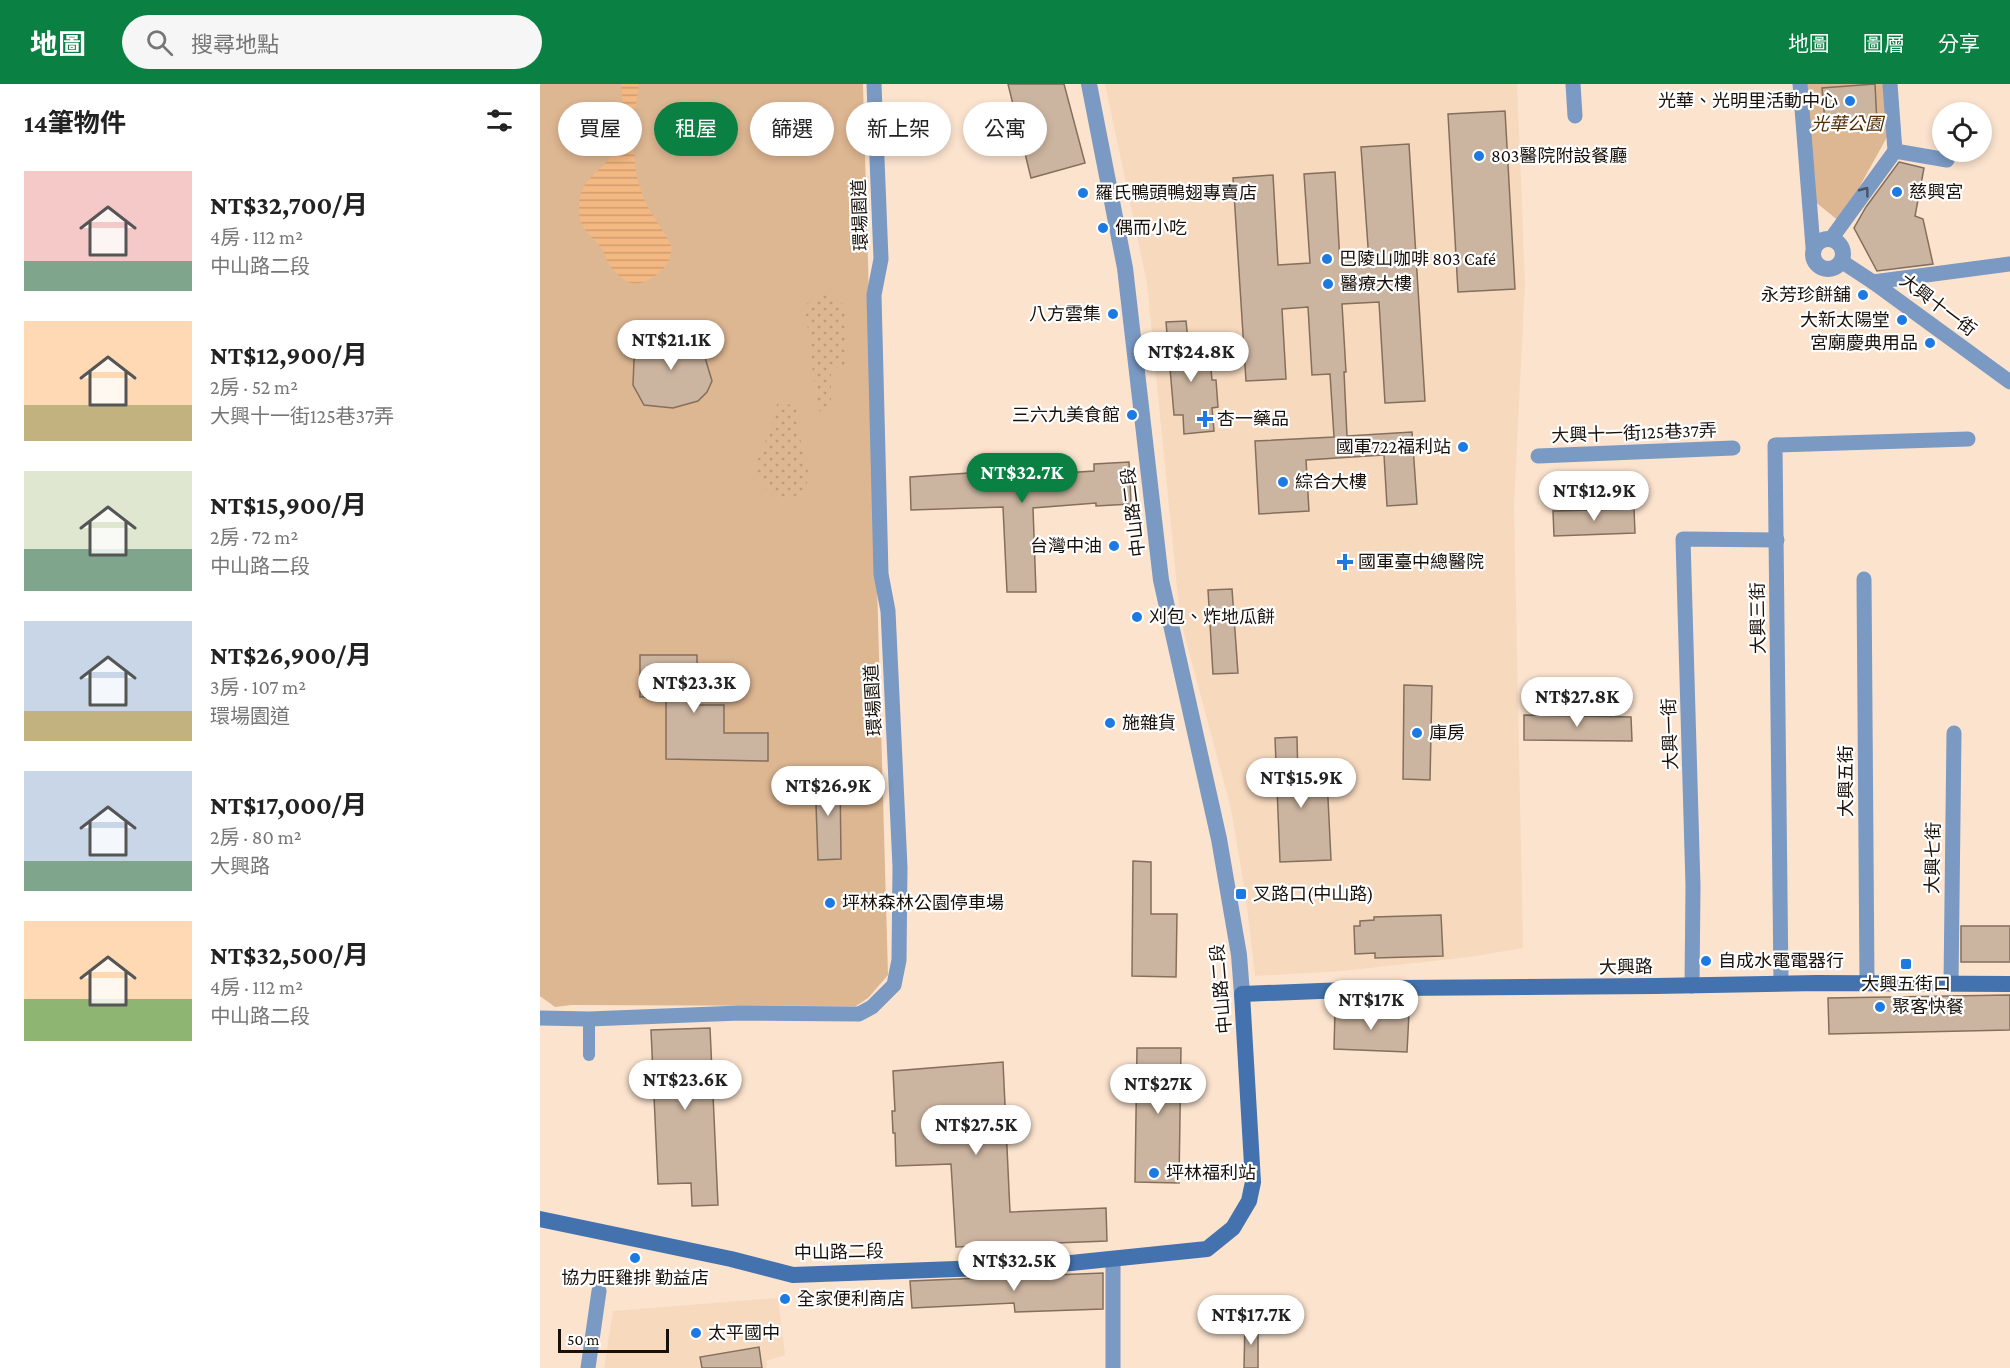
<!DOCTYPE html>
<html lang="zh-TW">
<meta charset="utf-8">
<style>
body{margin:0;font-family:"Crimson Pro","Noto Sans TC",serif;background:#f6f6f6;color:#222;height:100vh;display:flex;flex-direction:column;font-size:22px;white-space:nowrap}
*{box-sizing:border-box;margin:0}
p{font-size:20px;color:#767676}
.icon{flex:none;width:33px;height:33px;fill:none;stroke:currentColor;stroke-width:2;stroke-linecap:round;stroke-linejoin:round}
.map{position:relative;flex:1;overflow:hidden}
.drawer{display:flex;flex-direction:column;background:#fff;width:540px}
.drawer>*{flex:none}
.guide{position:absolute;left:18px;top:18px;width:570px;height:54px;display:flex;gap:12px}
.fabs{position:absolute;left:1392px;top:18px;display:grid;gap:12px}
.fabs a{display:grid;place-items:center;width:60px;height:60px;border-radius:50%;background:#fff;box-shadow:0 3px 9px #0003;font-size:30px}
.scale{position:absolute;left:18px;bottom:15px;width:111px;box-sizing:border-box;padding-left:6px;border:3px solid #181009;border-top:0;font-size:16px;line-height:21px;white-space:nowrap;color:#181009;-webkit-text-stroke:4px #fff;paint-order:stroke}
.price{position:absolute;translate:-50% -51px;padding:0 14px;border-radius:21px;background:#fff;color:#222;font-size:20px;line-height:39px;filter:drop-shadow(0 2px 3px #0008)}
.price::after{content:'';position:absolute;left:50%;top:36px;width:18px;height:14px;margin-left:-9px;background:inherit;clip-path:polygon(0 0,100% 0,50% 100%)}
.price.current{background:#0b8043;color:#fff}
ul{padding:0;list-style:none}
li{display:flex;align-items:center;gap:18px;height:150px;padding:0 24px}
li span{display:grid;place-items:center;flex:none;width:168px;height:120px;border-radius:0px;color:#555}
li>.icon{margin-inline-start:auto}
span .icon{width:72px;height:72px;fill:#fffc;stroke-width:1}
li b{font-size:26px}
h2{display:flex;justify-content:space-between;align-items:center;height:72px;padding:0 24px;font-size:26px}
.pill{padding:0 21px;border-radius:27px;background:#fff;box-shadow:0 3px 9px #0003;font-size:21px;line-height:54px}
.pill.current{background:#0b8043;color:#fff}
header{display:flex;align-items:center;gap:36px;box-sizing:border-box;height:84px;padding:0 30px;background:#0b8043;color:#fff}
header strong{font-size:28px}
nav{display:flex;gap:33px;margin-inline-start:auto;font-size:21px}
.search{width:420px;height:54px;background:#f6f6f6;display:flex;align-items:center;gap:15px;box-sizing:border-box;padding:0 21px;border-radius:33px;color:#767676;font-size:22px}
main{display:flex;flex:1;min-height:0}
.map>svg:first-child{display:block}
.built{fill:#f7d9be}
.green{fill:#ddb692}
.garden{fill:url(#garden-dots)}
.water{fill:url(#water-rules)}
.building{fill:#ccb5a0;stroke:#846f5c;stroke-width:1.5}
.lines{fill:none;stroke-linecap:round;stroke-linejoin:round}
.pedestrian{stroke:#7a99c3;stroke-width:12}
.minor{stroke:#7a99c3;stroke-width:15}
.tertiary{stroke:#7a99c3;stroke-width:16}
.secondary{stroke:#4372ae;stroke-width:16}
.oneway{stroke:#495466}
.poi-dot{fill:#1d7ae3;stroke:#fff;stroke-width:2}
.labels{text-anchor:middle;dominant-baseline:central;stroke-width:4.5;stroke-linejoin:round;paint-order:stroke}
.poi-label{font-size:18px;fill:#181009;stroke:#fff;text-anchor:start}
.park-label{font-size:18px;font-style:italic;fill:#502b00;stroke:#fff}
.street-label{font-size:18px;fill:#181009;stroke:#fff}
</style>
<header>
<strong>地圖</strong>
<div class="search"><svg class="icon" aria-label="search" viewBox="0 0 24 24"><circle cx="10" cy="10" r="6"/><path d="M15 15l6 6"/></svg>搜尋地點</div>
<nav><a>地圖</a><a>圖層</a><a>分享</a></nav>
</header>
<main>
<section class="drawer">
<h2>14筆物件<svg class="icon" aria-label="filters" viewBox="0 0 24 24"><path d="M4 7h16M4 17h16"/><circle cx="9" cy="7" r="2"/><circle cx="15" cy="17" r="2"/></svg></h2>
<ul>
<li><span style="background:linear-gradient(#f6c9c9 75%,#7fa58c 0)"><svg class="icon" aria-label="home" viewBox="0 0 24 24"><path d="M3 11l9-7 9 7M6 9v11h12V9"/></svg></span><div><b>NT$32,700/月</b><p>4房 · 112 m²</p><p>中山路二段</p></div></li>
<li><span style="background:linear-gradient(#ffd9b3 70%,#c2b280 0)"><svg class="icon" aria-label="home" viewBox="0 0 24 24"><path d="M3 11l9-7 9 7M6 9v11h12V9"/></svg></span><div><b>NT$12,900/月</b><p>2房 · 52 m²</p><p>大興十一街125巷37弄</p></div></li>
<li><span style="background:linear-gradient(#dfe7d0 65%,#7fa58c 0)"><svg class="icon" aria-label="home" viewBox="0 0 24 24"><path d="M3 11l9-7 9 7M6 9v11h12V9"/></svg></span><div><b>NT$15,900/月</b><p>2房 · 72 m²</p><p>中山路二段</p></div></li>
<li><span style="background:linear-gradient(#c9d6e8 75%,#c2b280 0)"><svg class="icon" aria-label="home" viewBox="0 0 24 24"><path d="M3 11l9-7 9 7M6 9v11h12V9"/></svg></span><div><b>NT$26,900/月</b><p>3房 · 107 m²</p><p>環場園道</p></div></li>
<li><span style="background:linear-gradient(#c9d6e8 75%,#7fa58c 0)"><svg class="icon" aria-label="home" viewBox="0 0 24 24"><path d="M3 11l9-7 9 7M6 9v11h12V9"/></svg></span><div><b>NT$17,000/月</b><p>2房 · 80 m²</p><p>大興路</p></div></li>
<li><span style="background:linear-gradient(#ffd9b3 65%,#8fb573 0)"><svg class="icon" aria-label="home" viewBox="0 0 24 24"><path d="M3 11l9-7 9 7M6 9v11h12V9"/></svg></span><div><b>NT$32,500/月</b><p>4房 · 112 m²</p><p>中山路二段</p></div></li>
</ul>
</section>
<div class="map">
<svg width="1470" height="1284" viewBox="0 0 1470 1284">
<defs>
<pattern id="garden-dots" width="8" height="8" patternUnits="userSpaceOnUse" patternTransform="scale(1.5)"><rect width="8" height="8" fill="#ddb692"/><path d="M2 2h.1M6 6h.1" fill="none" stroke="#bd9b7d" stroke-width="1.8" stroke-linecap="round"/></pattern>
<pattern id="water-rules" width="6" height="5" patternUnits="userSpaceOnUse" patternTransform="scale(1.5)"><rect width="6" height="5" fill="#f4b882"/><path d="M0 2.5h6" fill="none" stroke="#d09d6f"/></pattern>
</defs>
<rect width="100%" height="100%" fill="#fbe3ce"/>
<g class="built">
<polygon points="565,0 977,0 985,198 974,422 983,864 929,873 802,887 715,892 706,814 691,725 640,534 607,199"/>
<polygon points="238,1214 245,1271 226,1277 227,1284 64,1284 73,1227"/>
</g>
<g class="green">
<polygon points="0,0 323,0 348,891 328,914 316,922 31,921 15,923 0,912"/>
<polygon points="1264,0 1344,0 1347,53 1300,138 1273,116"/>
</g>
<g class="garden">
<polygon points="283,210 296,214 303,220 305,228 305,284 291,284 291,321 287,327 280,328 277,323 265,221"/>
<path d="M237,320L256,321C257,333 258,346 261,358C263,369 268,380 268,390C269,414 245,419 229,407C221,401 218,391 215,383L235,333Z"/>
</g>
<path class="water" d="M81,0H99C93,38 89,79 104,115C112,132 124,147 132,164C130,170 130,177 126,181C117,193 97,207 83,195C80,192 73,186 71,183C66,176 65,169 60,162C49,150 38,142 39,124C39,97 55,92 69,75C85,53 84,26 81,0Z"/>
<g class="building">
<polygon points="468,0 524,0 545,79 491,94"/>
<polygon points="1335,0 1337,40 1322,41 1322,35 1285,38 1282,4"/>
<polygon points="965,27 975,205 918,208 908,30"/>
<polygon points="869,60 885,317 845,319 839,218 802,220 806,288 804,288 807,352 872,348 877,420 847,422 844,371 766,376 769,427 719,430 715,357 794,353 790,290 772,291 768,223 742,225 746,295 706,297 693,94 733,91 738,181 770,179 764,90 795,88 800,179 829,177 821,63"/>
<polygon points="1359,78 1384,84 1375,132 1383,135 1393,180 1337,187 1314,144 1326,123"/>
<polygon points="646,237 650,276 670,274 672,296 676,296 678,323 672,324 674,347 644,350 643,331 634,331 626,238"/>
<polygon points="130,245 147,249 161,260 172,297 167,308 158,317 133,324 104,321 93,301 94,276 109,254"/>
<polygon points="589,378 591,420 556,422 556,419 493,424 496,508 467,508 463,423 371,426 370,393 489,385 489,392 523,389 554,387 554,380"/>
<polygon points="1094,425 1095,449 1014,452 1013,427"/>
<polygon points="692,505 698,589 673,590 668,506"/>
<polygon points="100,571 157,571 157,621 184,621 184,649 228,649 228,677 126,675 126,613 100,613"/>
<polygon points="864,601 892,602 890,696 863,695"/>
<polygon points="984,631 1091,633 1092,657 984,656"/>
<polygon points="757,653 758,695 787,694 791,776 740,778 735,654"/>
<polygon points="275,692 300,692 301,775 278,776"/>
<polygon points="593,777 611,778 611,830 637,830 636,893 592,892"/>
<polygon points="901,831 903,872 835,874 835,869 815,870 814,842 820,842 820,837 834,836 834,833"/>
<rect x="1421" y="842" width="49" height="36"/>
<polygon points="1470,911 1470,946 1289,950 1288,914"/>
<polygon points="795,926 869,929 867,968 794,965"/>
<polygon points="170,944 178,1121 152,1122 151,1099 118,1100 111,946"/>
<polygon points="597,964 641,964 639,1099 595,1098"/>
<polygon points="463,978 470,1128 566,1124 567,1157 416,1163 411,1080 356,1082 355,1049 353,1049 352,1027 355,1027 353,987"/>
<polygon points="563,1189 563,1225 475,1228 474,1219 372,1224 370,1197"/>
<polygon points="705,1240 718,1240 718,1284 704,1284"/>
<polygon points="219,1263 222,1284 162,1284 160,1273"/>
</g>
<g class="lines">
<polyline class="pedestrian" points="49,935 49,971"/>
<g class="minor">
<polyline points="1033,0 1035,32"/>
<polyline points="1260,0 1273,163"/>
<polyline points="1355,67 1407,76"/>
<polyline points="1291,155 1355,67 1350,0"/>
<polyline points="1301,177 1333,198 1470,298"/>
<polyline points="1333,198 1470,180"/>
<polyline points="998,372 1193,364"/>
<polyline points="1324,495 1327,898"/>
<polyline points="1241,899 1235,361 1428,355"/>
<polyline points="1411,900 1414,649"/>
<polyline points="1152,902 1153,802 1143,455 1237,456"/>
<polyline points="0,934 49,935 200,929 319,930 332,923 354,901 359,876 360,783 348,527 341,490 334,211 341,175 334,0"/>
<polyline points="48,1284 59,1207"/>
<polyline points="573,1284 573,1175"/>
</g>
<g class="tertiary">
<polyline points="549,0 585,184 621,496 679,755 699,871 702,910"/>
<circle cx="1288" cy="170" r="15"/>
</g>
<polyline class="secondary" points="0,1135 191,1175 253,1191 470,1183 531,1179 667,1165 693,1144 709,1117 713,1098 702,910 855,904 1115,902 1277,899 1470,900"/>
</g>
<defs><path id="oneway-chevron" d="M-2-3.5L2.5 0L-2 3.5" fill="none" stroke-width="1.6" stroke-linecap="round" stroke-linejoin="round" transform="scale(1.5)"/></defs>
<use class="oneway" href="#oneway-chevron" transform="translate(1325 107) rotate(-53)"/>
<g class="poi-dot">
<circle cx="1310" cy="17" r="6"/>
<circle cx="939" cy="72" r="6"/>
<circle cx="1357" cy="108" r="6"/>
<circle cx="543" cy="109" r="6"/>
<circle cx="563" cy="144" r="6"/>
<circle cx="787" cy="175" r="6"/>
<circle cx="788" cy="200" r="6"/>
<circle cx="1323" cy="211" r="6"/>
<circle cx="573" cy="230" r="6"/>
<circle cx="1362" cy="236" r="6"/>
<circle cx="1390" cy="259" r="6"/>
<circle cx="592" cy="331" r="6"/>
<path d="M662 326h6v6h6v6h-6v6h-6v-6h-6v-6h6z"/>
<circle cx="923" cy="363" r="6"/>
<circle cx="743" cy="398" r="6"/>
<circle cx="574" cy="462" r="6"/>
<path d="M802 469h6v6h6v6h-6v6h-6v-6h-6v-6h6z"/>
<circle cx="597" cy="533" r="6"/>
<circle cx="570" cy="639" r="6"/>
<circle cx="877" cy="649" r="6"/>
<rect x="695" y="804" width="12" height="12" rx="3"/>
<circle cx="290" cy="819" r="6"/>
<circle cx="1166" cy="877" r="6"/>
<rect x="1360" y="874" width="12" height="12" rx="3"/>
<circle cx="1340" cy="923" r="6"/>
<circle cx="614" cy="1089" r="6"/>
<circle cx="95" cy="1174" r="6"/>
<circle cx="245" cy="1215" r="6"/>
<circle cx="156" cy="1249" r="6"/>
</g>
<g class="labels">
<g class="poi-label">
<text x="1298" y="17" text-anchor="end">光華、光明里活動中心</text>
<text x="951" y="72">803醫院附設餐廳</text>
<text x="1369" y="108">慈興宮</text>
<text x="555" y="109">羅氏鴨頭鴨翅專賣店</text>
<text x="575" y="144">偶而小吃</text>
<text x="799" y="175">巴陵山咖啡 803 Café</text>
<text x="800" y="200">醫療大樓</text>
<text x="1311" y="211" text-anchor="end">永芳珍餅舖</text>
<text x="561" y="230" text-anchor="end">八方雲集</text>
<text x="1350" y="236" text-anchor="end">大新太陽堂</text>
<text x="1378" y="259" text-anchor="end">宮廟慶典用品</text>
<text x="580" y="331" text-anchor="end">三六九美食館</text>
<text x="677" y="335">杏一藥品</text>
<text x="911" y="363" text-anchor="end">國軍722福利站</text>
<text x="755" y="398">綜合大樓</text>
<text x="562" y="462" text-anchor="end">台灣中油</text>
<text x="818" y="478">國軍臺中總醫院</text>
<text x="609" y="533">刈包、炸地瓜餅</text>
<text x="582" y="639">施雜貨</text>
<text x="889" y="649">庫房</text>
<text x="713" y="810">叉路口(中山路)</text>
<text x="302" y="819">坪林森林公園停車場</text>
<text x="1178" y="877">自成水電電器行</text>
<text x="1366" y="900" text-anchor="middle">大興五街口</text>
<text x="1352" y="923">聚客快餐</text>
<text x="626" y="1089">坪林福利站</text>
<text x="95" y="1194" text-anchor="middle">協力旺雞排 勤益店</text>
<text x="257" y="1215">全家便利商店</text>
<text x="168" y="1249">太平國中</text>
</g>
<g class="park-label">
<text x="1307" y="40">光華公園</text>
</g>
<g class="street-label">
<text transform="translate(320 131) rotate(-92)">環場園道</text>
<text transform="translate(1398 221) rotate(37)">大興十一街</text>
<text transform="translate(1094 349) rotate(-2)">大興十一街125巷37弄</text>
<text transform="translate(593 428) rotate(-97)">中山路二段</text>
<text transform="translate(1218 534) rotate(-91)">大興三街</text>
<text transform="translate(333 616) rotate(-93)">環場園道</text>
<text transform="translate(1130 650) rotate(-92)">大興一街</text>
<text transform="translate(1306 697) rotate(-90)">大興五街</text>
<text transform="translate(1393 774) rotate(-89)">大興七街</text>
<text transform="translate(1086 883) rotate(-1)">大興路</text>
<text transform="translate(681 905) rotate(-95)">中山路二段</text>
<text transform="translate(299 1168) rotate(-1)">中山路二段</text>
</g>
</g>
</svg>
<div class="fabs">
<a><svg class="icon" aria-label="locate" viewBox="0 0 24 24"><circle cx="12" cy="12" r="6"/><path d="M12 2v4M12 18v4M2 12h4M18 12h4"/></svg></a>
</div>
<div class="scale">50 m</div>
<b class="price" style="left:131px;top:287px">NT$21.1K</b>
<b class="price" style="left:651px;top:299px">NT$24.8K</b>
<b class="price current" style="left:482px;top:420px">NT$32.7K</b>
<b class="price" style="left:1054px;top:438px">NT$12.9K</b>
<b class="price" style="left:154px;top:630px">NT$23.3K</b>
<b class="price" style="left:1037px;top:644px">NT$27.8K</b>
<b class="price" style="left:761px;top:725px">NT$15.9K</b>
<b class="price" style="left:288px;top:733px">NT$26.9K</b>
<b class="price" style="left:831px;top:947px">NT$17K</b>
<b class="price" style="left:145px;top:1027px">NT$23.6K</b>
<b class="price" style="left:618px;top:1031px">NT$27K</b>
<b class="price" style="left:436px;top:1072px">NT$27.5K</b>
<b class="price" style="left:474px;top:1208px">NT$32.5K</b>
<b class="price" style="left:711px;top:1262px">NT$17.7K</b>
<div class="guide">
<a class="pill">買屋</a>
<a class="pill current">租屋</a>
<a class="pill">篩選</a>
<a class="pill">新上架</a>
<a class="pill">公寓</a>
</div>
</div>
</main>
